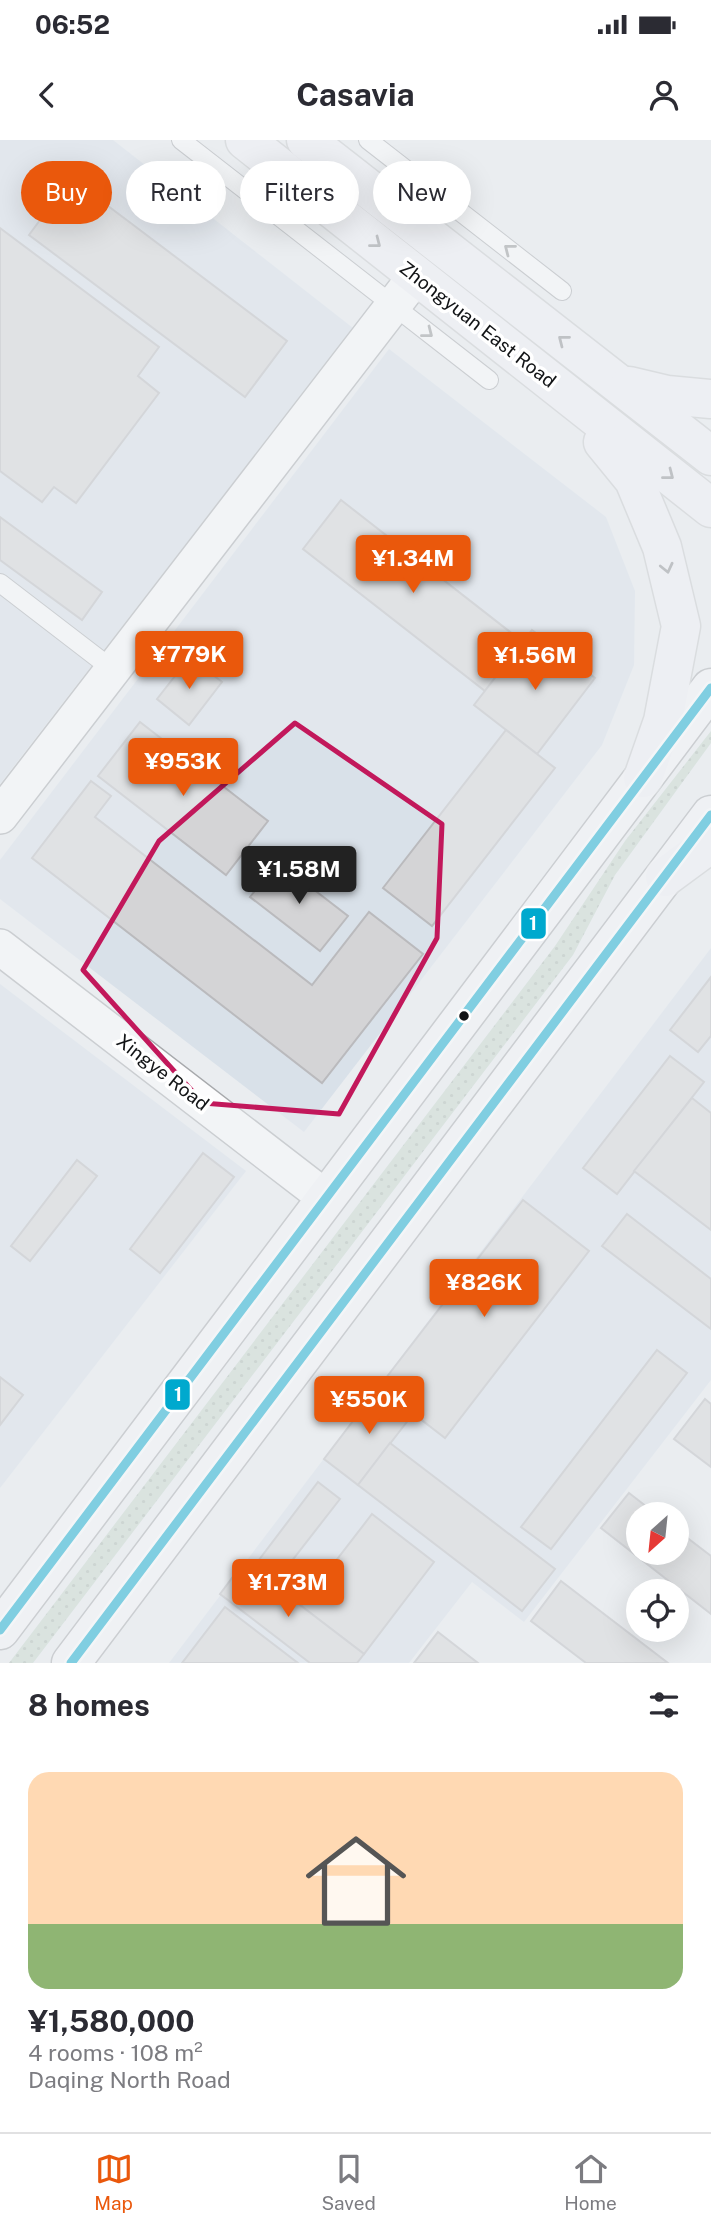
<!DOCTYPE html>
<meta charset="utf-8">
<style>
body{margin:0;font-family:"Public Sans",sans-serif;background:#f2f2f3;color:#2b2b33;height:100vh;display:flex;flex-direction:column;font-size:26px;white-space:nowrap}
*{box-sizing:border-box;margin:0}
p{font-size:23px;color:#7c7c81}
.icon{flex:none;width:38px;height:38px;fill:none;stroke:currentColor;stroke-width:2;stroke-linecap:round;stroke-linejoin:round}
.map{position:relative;height:1523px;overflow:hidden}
.sheet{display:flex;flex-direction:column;background:#fff;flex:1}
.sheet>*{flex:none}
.hud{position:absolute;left:21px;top:21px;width:670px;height:63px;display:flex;gap:14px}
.needle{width:46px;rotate:207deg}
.tools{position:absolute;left:626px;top:1362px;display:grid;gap:14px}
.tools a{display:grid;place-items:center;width:63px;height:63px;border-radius:50%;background:#fff;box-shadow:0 7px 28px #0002;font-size:35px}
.price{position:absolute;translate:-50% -60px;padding:0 16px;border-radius:7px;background:#ea580c;color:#fff;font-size:23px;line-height:46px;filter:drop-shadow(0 2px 4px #0008)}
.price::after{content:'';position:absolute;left:50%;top:42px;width:21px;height:16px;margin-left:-10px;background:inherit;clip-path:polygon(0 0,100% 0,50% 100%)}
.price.current{background:#222;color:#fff}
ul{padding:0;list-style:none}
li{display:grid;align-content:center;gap:14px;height:371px;padding:0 28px}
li+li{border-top:2px solid #e1e1e2}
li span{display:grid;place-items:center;height:217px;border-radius:21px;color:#555}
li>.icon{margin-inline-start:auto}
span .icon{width:126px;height:126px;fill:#fffc;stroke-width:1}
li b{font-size:30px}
h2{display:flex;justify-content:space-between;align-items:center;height:84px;padding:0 28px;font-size:30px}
.pill{padding:0 24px;border-radius:32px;background:#fff;box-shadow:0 7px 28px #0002;font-size:24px;line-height:63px}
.pill.current{background:#ea580c;color:#fff}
.status{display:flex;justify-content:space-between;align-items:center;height:49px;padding:0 35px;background:#fff;direction:ltr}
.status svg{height:19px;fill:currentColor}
header{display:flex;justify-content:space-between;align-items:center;height:91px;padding:0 28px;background:#fff;font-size:32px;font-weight:700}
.dock{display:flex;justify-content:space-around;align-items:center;height:98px;border-top:2px solid #e1e1e2;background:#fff;font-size:19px;color:#7c7c81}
.dock a{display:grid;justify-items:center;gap:4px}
.dock .current{color:#ea580c}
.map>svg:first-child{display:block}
.built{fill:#d9e1e9}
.grass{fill:url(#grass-dots)}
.building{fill:#d4d4d6;stroke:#bababd;stroke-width:2}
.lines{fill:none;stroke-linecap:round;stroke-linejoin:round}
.lane-casing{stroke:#a7a9ac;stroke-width:20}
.street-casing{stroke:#a7a9ac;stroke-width:38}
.secondary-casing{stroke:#a7a9ac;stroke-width:41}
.primary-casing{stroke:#c8cacb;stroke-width:41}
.lane{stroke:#fcfcfd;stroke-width:18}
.street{stroke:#fcfcfd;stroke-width:35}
.secondary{stroke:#f7f6f9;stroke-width:38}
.primary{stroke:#f2f1f6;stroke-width:38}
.bus-1-casing{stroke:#fff;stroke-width:14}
.bus-1{stroke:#00a9ce;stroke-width:9}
.oneway{stroke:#8d8e91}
.oneway2{stroke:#939495}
.marked{fill:none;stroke:#c2185b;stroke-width:5;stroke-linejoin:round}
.bus-dot{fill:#121416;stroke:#fff;stroke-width:2.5}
.labels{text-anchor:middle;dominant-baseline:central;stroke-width:7;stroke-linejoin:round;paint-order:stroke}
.street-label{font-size:19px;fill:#121416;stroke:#fff}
.line-badge{stroke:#fff;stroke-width:2.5}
.badge-label{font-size:19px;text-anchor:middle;font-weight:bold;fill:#fff}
</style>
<div class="status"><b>06:52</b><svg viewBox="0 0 49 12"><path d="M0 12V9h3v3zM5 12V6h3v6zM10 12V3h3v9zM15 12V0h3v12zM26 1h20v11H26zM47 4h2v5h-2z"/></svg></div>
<header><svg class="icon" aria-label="back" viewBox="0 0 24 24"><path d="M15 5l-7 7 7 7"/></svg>Casavia<svg class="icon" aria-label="person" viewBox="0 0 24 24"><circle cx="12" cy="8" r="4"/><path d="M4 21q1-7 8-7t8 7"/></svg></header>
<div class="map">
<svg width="711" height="1523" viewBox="0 0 711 1523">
<defs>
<pattern id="grass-dots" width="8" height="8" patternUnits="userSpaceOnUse" patternTransform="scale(1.75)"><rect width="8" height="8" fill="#c7d7cb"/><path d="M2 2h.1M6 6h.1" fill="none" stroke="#aab8ae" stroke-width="1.8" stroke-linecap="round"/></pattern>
</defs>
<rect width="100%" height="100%" fill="#eaedf0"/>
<g class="built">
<polygon points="0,0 113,0 353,188 0,644"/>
<polygon points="389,209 606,377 635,451 634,525 602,605 304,992 0,759 0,720"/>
<polygon points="711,808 711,1240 524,1482 472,1442 409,1523 169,1523"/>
<polygon points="0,844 246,1031 0,1348"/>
</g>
<polygon class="grass" points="711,591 711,603 615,735 573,815 33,1523 9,1523 555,806 625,701"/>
<g class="building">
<polygon points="71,38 287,201 245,257 29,95"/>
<polygon points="0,88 159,207 138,236 159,253 76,363 54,347 42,362 0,331"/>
<polygon points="341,360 523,502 485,551 303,409"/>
<polygon points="0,377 102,452 82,480 0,420"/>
<polygon points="532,490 595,538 537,614 474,565"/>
<polygon points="190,517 222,542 189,585 157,559"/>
<polygon points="140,582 268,681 226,735 98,636"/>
<polygon points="506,590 555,628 432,786 383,748"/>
<polygon points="91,641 111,656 95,677 312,845 369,772 423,814 322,943 32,718"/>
<polygon points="278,722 348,776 320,811 250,757"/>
<polygon points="711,837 711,896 698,912 670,890"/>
<polygon points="670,916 704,942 617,1054 583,1028"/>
<polygon points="692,958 711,973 711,1090 634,1031"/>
<polygon points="203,1013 234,1037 160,1133 130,1109"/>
<polygon points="77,1020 97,1036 30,1121 11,1106"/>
<polygon points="523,1060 589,1111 445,1298 379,1247"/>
<polygon points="627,1074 711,1139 711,1189 602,1106"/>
<polygon points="657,1210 687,1233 551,1409 521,1387"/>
<polygon points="0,1237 23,1255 0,1285"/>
<polygon points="379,1247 413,1274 358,1345 324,1319"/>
<polygon points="705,1259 711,1264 711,1327 674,1299"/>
<polygon points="390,1303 555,1429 522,1471 358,1345"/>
<polygon points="318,1342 340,1359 273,1445 252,1429"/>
<polygon points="629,1353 656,1374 639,1374 639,1412 677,1412 677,1390 711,1416 711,1474 601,1388"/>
<polygon points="372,1374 434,1422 364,1514 301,1466"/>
<polygon points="244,1422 364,1514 357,1523 310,1523 220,1454"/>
<polygon points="561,1441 668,1523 586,1523 531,1481"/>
<polygon points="225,1467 298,1523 182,1523"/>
<polygon points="438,1492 478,1523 414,1523"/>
</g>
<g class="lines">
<g class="lane-casing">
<g id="lane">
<polyline points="181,0 489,240"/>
<polyline points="368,0 562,151"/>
<polyline points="0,443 112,529"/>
</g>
</g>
<g class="street-casing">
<g id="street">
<polyline points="0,676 416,136"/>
<polyline points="0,807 326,1058"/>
</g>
</g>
<g class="secondary-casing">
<g id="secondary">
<path d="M0,1490C237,1176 475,863 711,548"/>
<polyline points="71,1523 711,675"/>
</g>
</g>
<g class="primary-casing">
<g id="primary">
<polyline points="245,0 711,368"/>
<polyline points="306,0 711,316"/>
<polyline points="629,246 667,255 711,259"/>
<polyline points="603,302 634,340 662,407 681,486 663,581 643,638"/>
<polyline points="665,737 711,703"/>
</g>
</g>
<use href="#lane" class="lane"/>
<use href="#street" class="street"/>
<use href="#secondary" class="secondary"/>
<use href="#primary" class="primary"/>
<g class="bus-1-casing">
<g id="bus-1">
<polyline points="0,1490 711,548"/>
<polyline points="71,1523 711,675"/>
</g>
</g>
<use href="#bus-1" class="bus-1"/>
</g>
<defs><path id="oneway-chevron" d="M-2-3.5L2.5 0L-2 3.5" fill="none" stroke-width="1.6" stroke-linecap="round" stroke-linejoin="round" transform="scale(1.75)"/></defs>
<g class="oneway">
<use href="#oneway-chevron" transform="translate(376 103) rotate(38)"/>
<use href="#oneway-chevron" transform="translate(563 200) rotate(-142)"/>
<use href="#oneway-chevron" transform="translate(669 335) rotate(38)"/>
<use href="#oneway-chevron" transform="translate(667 428) rotate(77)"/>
</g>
<g class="oneway2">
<use href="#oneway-chevron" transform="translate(509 109) rotate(-142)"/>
<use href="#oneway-chevron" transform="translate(428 193) rotate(38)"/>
</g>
<path d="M0 0H711V1523H0ZM295,583L442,684L437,798L339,974L203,963L83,830L159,701Z" fill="#eaedf0" fill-opacity=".55" fill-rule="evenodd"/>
<path class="marked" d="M295,583L442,684L437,798L339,974L203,963L83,830L159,701Z"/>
<circle class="bus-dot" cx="464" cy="876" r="6"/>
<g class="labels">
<g class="street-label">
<text transform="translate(478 184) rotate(38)">Zhongyuan East Road</text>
<text transform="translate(163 932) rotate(38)">Xingye Road</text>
</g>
</g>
<g class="line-badge">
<rect x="520" y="767" width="27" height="33" rx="7" fill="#00a9ce"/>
<rect x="164" y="1238" width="27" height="33" rx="7" fill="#00a9ce"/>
</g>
<g class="badge-label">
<text x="533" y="790">1</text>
<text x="178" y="1261">1</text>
</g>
</svg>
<div class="tools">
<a><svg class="needle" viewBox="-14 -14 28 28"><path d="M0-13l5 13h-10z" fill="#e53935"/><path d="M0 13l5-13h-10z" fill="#7c7c81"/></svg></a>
<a><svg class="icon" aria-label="locate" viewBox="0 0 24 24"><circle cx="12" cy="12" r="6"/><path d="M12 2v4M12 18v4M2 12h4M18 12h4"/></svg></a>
</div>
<b class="price" style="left:413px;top:455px">¥1.34M</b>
<b class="price" style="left:189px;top:551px">¥779K</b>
<b class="price" style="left:535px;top:552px">¥1.56M</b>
<b class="price" style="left:183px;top:658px">¥953K</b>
<b class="price current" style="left:299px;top:766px">¥1.58M</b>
<b class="price" style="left:484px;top:1179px">¥826K</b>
<b class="price" style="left:369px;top:1296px">¥550K</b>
<b class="price" style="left:288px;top:1479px">¥1.73M</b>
<div class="hud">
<a class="pill current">Buy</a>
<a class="pill">Rent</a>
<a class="pill">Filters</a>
<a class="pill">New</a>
</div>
</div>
<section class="sheet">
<h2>8 homes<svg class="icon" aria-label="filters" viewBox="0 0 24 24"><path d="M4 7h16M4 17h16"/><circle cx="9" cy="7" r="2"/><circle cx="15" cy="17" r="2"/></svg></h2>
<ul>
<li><span style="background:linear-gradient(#ffd9b3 70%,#8fb573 0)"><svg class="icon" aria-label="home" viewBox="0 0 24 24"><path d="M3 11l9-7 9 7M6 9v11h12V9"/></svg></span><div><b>¥1,580,000</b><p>4 rooms · 108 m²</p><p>Daqing North Road</p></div></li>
</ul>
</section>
<nav class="dock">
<a class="current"><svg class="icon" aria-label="map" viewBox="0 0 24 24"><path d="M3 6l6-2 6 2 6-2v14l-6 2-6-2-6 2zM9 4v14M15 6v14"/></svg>Map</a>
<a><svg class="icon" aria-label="saved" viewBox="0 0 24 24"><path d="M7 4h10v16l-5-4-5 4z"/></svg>Saved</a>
<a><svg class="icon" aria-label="home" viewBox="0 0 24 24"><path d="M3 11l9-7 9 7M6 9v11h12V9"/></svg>Home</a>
</nav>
